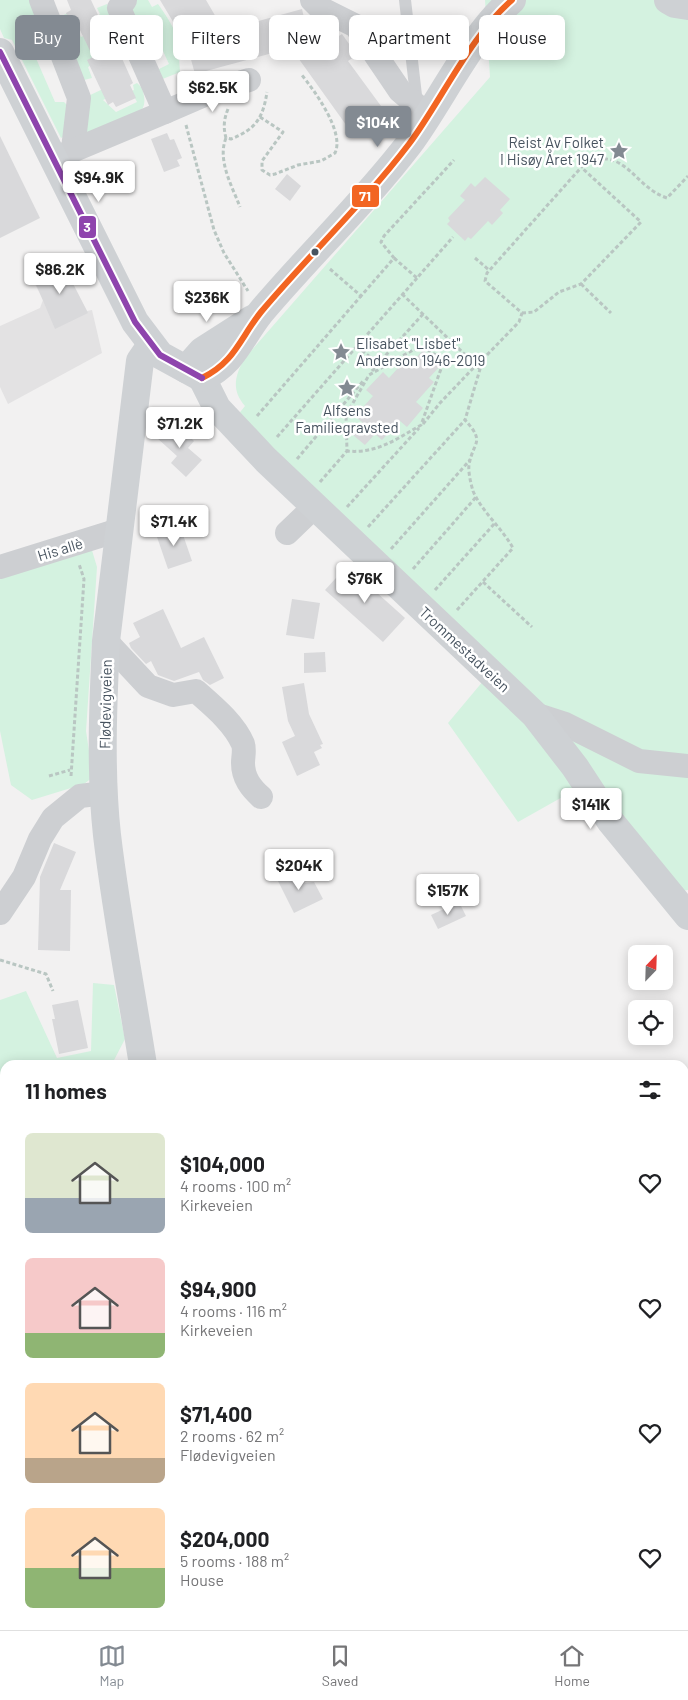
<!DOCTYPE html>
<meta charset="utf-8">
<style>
body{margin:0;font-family:Barlow,sans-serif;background:#f6f6f6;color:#202124;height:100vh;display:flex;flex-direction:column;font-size:19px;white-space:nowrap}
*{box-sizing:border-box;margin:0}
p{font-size:16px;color:#757577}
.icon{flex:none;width:28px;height:28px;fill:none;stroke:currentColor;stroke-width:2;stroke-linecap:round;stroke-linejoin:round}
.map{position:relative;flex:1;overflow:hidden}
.panel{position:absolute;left:0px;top:1060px;width:689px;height:570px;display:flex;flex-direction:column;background:#fff;border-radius:15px 15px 0 0;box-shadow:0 2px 12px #0003}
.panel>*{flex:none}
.banner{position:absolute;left:15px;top:15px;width:659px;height:45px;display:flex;gap:10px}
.needle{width:32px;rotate:23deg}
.controls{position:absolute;left:628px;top:945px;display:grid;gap:10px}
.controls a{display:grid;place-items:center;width:45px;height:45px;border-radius:8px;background:#fff;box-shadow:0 2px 12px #0003;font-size:25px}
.price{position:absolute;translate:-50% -42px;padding:0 11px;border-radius:5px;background:#fff;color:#222;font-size:16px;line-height:32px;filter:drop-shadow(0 1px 2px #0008)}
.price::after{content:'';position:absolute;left:50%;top:30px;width:15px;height:11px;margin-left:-8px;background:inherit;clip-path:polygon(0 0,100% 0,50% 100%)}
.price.active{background:#838a92;color:#fff}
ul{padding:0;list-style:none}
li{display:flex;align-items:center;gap:15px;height:125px;padding:0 25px}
li span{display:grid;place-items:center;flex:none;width:140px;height:100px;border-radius:8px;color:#555}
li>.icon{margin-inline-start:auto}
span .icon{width:60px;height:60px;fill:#fffc;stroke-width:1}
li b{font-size:21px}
h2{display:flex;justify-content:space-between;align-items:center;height:60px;padding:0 25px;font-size:21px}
.chip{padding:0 18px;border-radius:8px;background:#fff;box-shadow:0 2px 12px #0003;font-size:18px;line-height:45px}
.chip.active{background:#838a92;color:#fff}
.dock{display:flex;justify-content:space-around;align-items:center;height:70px;border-top:1px solid #e0e0e0;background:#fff;font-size:14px;color:#757577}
.dock a{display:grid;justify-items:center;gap:2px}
.dock .active{color:#838a92}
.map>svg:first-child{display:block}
.education{fill:#e3e2e3}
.green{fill:#d4f2e0}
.building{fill:#d9d9db}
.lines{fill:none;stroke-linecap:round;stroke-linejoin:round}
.path{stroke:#b9c6c2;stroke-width:3;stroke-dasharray:4 2.5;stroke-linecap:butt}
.service{stroke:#cdcfd2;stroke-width:12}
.minor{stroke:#cdcfd2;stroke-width:24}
.secondary{stroke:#ced1d4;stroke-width:28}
.bus-1-casing{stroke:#fff;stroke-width:10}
.bus-2-casing{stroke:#fff;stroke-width:10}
.bus-1{stroke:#f26522;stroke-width:6}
.bus-2{stroke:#8e44ad;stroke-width:6}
.bus-dot{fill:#47535f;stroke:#fff;stroke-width:2}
.labels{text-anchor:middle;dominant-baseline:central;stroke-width:5;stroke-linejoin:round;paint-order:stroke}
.poi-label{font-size:15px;fill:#47535f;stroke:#fff;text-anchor:end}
.street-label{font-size:15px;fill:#47535f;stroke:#fff}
.line-badge{stroke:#fff;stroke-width:2}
.badge-label{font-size:14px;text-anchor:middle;font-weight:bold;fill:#fff}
</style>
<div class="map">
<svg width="688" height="1630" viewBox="0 0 688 1630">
<rect width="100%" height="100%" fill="#f2f1f1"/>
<polygon class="education" points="59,256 87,311 92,310 102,353 8,404 0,387 0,326 40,308 43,300 34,282 43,277 38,267"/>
<g class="green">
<polygon points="0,0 35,0 42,24 25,33 55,102 64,102 68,106 67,134 61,138 12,40 4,38 0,29"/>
<path d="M132,0H148L152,7L158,4C179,34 178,36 180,72L160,80L155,71L169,64L147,16L134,22L130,15Z"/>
<path d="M485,0H688V890L680,891L589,782L518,822L448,723L494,668L237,416L245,406C231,390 235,376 244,359L490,77Z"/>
<polygon points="107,4 112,11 128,52 116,59 111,48 91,58 93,64 88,67 92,78 80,81 53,20 70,12 75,21 68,25 73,35 79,33 81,37 102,27 97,16 100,14 97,8"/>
<path d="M137,83C142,87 143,90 144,96C149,123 107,129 89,136L85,129L86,97L105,88L109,97L103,100L116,112L137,102L131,91L134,90L133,85Z"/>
<polygon points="91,547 97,567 86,731 93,777 84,784 32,800 11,785 0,731 0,577"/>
<polygon points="93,983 114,985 125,1039 112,1064 5,1065 5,1165 0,1167 0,1000 26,991 57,1058 91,1051"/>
<polygon points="688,1292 688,1630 320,1630 326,1625 684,1625 684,1294"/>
</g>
<g class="building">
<polygon points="67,0 91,0 117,56 120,54 133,83 130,85 136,98 116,107 113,102 108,105 87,60 93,57 78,26 73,29 66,13 71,10"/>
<polygon points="160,0 206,0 220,24 231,21 233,28 302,9 305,22 323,46 342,34 357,55 348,61 381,106 349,129 291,48 195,74 187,45"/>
<polygon points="167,133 170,140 174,139 182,158 177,160 180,166 164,172 151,139"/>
<polygon points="0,136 40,218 0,238"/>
<polygon points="287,174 301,186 290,201 275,189"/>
<polygon points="485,177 510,199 500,210 503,213 492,225 488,221 471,239 468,237 465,241 447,224 450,221 448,218 465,200 460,196 471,183 475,187"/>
<polygon points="60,259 88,313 55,329 36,284 47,279 41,268"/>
<polygon points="423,350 440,366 429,378 434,382 416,402 423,408 407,427 400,421 382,440 375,434 365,445 353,435 363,423 355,416 373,396 366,390 383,372 389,378 407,358 412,363"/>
<polygon points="173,421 194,441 188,448 202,460 186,477 171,463 177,456 157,438"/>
<polygon points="180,526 192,561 168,569 156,534"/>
<polygon points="347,566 405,618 383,642 325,590"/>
<polygon points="292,599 320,603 314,639 286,635"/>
<polygon points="163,609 181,648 204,637 224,678 210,685 203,680 199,672 174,681 158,675 151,661 146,664 131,648 129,643 140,637 133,623"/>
<polygon points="325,652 326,672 304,673 304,653"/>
<polygon points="304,683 309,714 323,744 320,745 322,748 314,752 320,765 297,776 282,742 295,736 288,721 282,687"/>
<polygon points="54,843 76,852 60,890 71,890 70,951 38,950 40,877"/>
<polygon points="298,869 305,883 314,882 323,899 294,913 277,879"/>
<polygon points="459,902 466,916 438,929 431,915"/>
<polygon points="78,1000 88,1048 59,1054 52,1019 55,1019 52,1005"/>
</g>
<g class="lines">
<g class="path">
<path d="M228,109C224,119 223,127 226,138L231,139C256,129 263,118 267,92"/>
<path d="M260,117L283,132L262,161V170L270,175L275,174L298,165L321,161L335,153C345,132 314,90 301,74"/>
<polyline points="186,125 214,230 224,253 248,291"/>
<path d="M226,138C217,160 232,186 240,207"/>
<polyline points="394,258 417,278 453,237"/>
<polyline points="475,258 489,270"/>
<polyline points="330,269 361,296 394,258 381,242 384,236 454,160"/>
<polyline points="581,284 611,313"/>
<polyline points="402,294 480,369"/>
<polyline points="522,313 534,312 559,292 581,284 641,222 582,168"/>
<polyline points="357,346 378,364 423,314"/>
<polyline points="372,371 378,364"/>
<polyline points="257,416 361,296"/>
<polyline points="423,424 440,403 481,360"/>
<polyline points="277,437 417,278"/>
<polyline points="297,459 364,380"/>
<path d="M320,482L347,451L346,415L369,375L413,350L426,349L436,355L442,366L421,425C397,439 376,454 347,451"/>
<polyline points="347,507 419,428"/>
<polyline points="368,527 465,420"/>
<polyline points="391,549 470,460"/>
<polyline points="413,569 477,496"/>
<polyline points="483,582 532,627"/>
<polyline points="435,590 495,523"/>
<path d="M457,610L513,548C502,528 482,512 473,491C471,484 468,472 469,465C473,441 486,443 465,420L483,359L519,322L522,313L485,281L487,273L586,162C626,147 634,187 667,198L688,176"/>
<polyline points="49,776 70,770"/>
<polyline points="71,776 84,579 79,564"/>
<polyline points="0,960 46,974 53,991"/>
<polyline points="684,1262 688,1258"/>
</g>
<polyline class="service" points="405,0 417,104"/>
<g class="minor">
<polyline points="41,0 79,98 73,149"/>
<polyline points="312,0 320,8 356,26 400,91 428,115"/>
<polyline points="165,112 216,90 249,80"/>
<polyline points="53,159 165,112 119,8 125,0"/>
<polyline points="287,533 314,507"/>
<polyline points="0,567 119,530"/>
<path d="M106,641L148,686L173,695L196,691C213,706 234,723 243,744C245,750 243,757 243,763C243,778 251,788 261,797"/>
<polyline points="534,714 565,724 639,761 688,766"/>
<polyline points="0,913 24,877 40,839 53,818 80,796 104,793"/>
</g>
<g class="secondary">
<polyline points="668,0 675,4 688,6"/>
<polyline points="0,52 135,322 160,355 202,378"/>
<polyline points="186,369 202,351 252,319"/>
<polyline points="202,378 217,408 266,460 534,714 575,767 611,822 688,916"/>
<path d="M202,378C235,362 240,338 261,312C309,255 364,203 409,144C441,101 471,35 512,0"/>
<path d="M143,1065C131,989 116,912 107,835C100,771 103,705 106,641L140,361L151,345"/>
<polyline points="283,1630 285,1625"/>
</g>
<g class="bus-1-casing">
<path id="bus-1" d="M202,378C235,362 240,338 261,312C309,255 364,203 409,144C441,101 471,35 512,0"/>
</g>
<g class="bus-2-casing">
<polyline id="bus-2" points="0,52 135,322 160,355 202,378"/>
</g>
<use href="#bus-1" class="bus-1"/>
<use href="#bus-2" class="bus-2"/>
</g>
<defs>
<g id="sight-bare" transform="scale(1.5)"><path d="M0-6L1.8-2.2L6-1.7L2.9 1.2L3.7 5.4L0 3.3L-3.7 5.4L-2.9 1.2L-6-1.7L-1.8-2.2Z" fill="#838a92" stroke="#fff" stroke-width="2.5" paint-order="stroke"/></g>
</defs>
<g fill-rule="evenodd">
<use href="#sight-bare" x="619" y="151"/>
<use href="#sight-bare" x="341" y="352"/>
<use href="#sight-bare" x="347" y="388"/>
</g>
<circle class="bus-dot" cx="315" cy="252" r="4.5"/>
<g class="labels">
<g class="poi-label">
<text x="604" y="142">Reist Av Folket<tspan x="604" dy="17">I Hisøy Året 1947</tspan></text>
<text x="356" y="343" text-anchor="start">Elisabet "Lisbet"<tspan x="356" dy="17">Anderson 1946-2019</tspan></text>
<text x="347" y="410" text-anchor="middle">Alfsens<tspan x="347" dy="17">Familiegravsted</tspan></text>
</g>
<g class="street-label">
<text transform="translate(60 549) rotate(-17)">His allè</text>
<text transform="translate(465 649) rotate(43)">Trommestadveien</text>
<text transform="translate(105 704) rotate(-89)">Flødevigveien</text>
</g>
</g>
<g class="line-badge">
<rect x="351" y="184" width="29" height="24" rx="5" fill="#f26522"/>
<rect x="78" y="215" width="19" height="24" rx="5" fill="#8e44ad"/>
</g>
<g class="badge-label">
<text x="365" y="201">71</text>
<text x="87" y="232">3</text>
</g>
</svg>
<div class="controls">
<a><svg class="needle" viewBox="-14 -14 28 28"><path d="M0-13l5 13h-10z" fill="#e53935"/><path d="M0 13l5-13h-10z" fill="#757577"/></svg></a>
<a><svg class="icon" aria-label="locate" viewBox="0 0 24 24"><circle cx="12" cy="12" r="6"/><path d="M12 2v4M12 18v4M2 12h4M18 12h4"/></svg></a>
</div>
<b class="price" style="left:213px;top:113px">$62.5K</b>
<b class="price active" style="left:378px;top:148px">$104K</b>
<b class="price" style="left:99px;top:203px">$94.9K</b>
<b class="price" style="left:60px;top:295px">$86.2K</b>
<b class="price" style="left:207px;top:323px">$236K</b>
<b class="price" style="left:180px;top:449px">$71.2K</b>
<b class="price" style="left:174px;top:547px">$71.4K</b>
<b class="price" style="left:365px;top:604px">$76K</b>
<b class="price" style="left:591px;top:830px">$141K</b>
<b class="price" style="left:299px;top:891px">$204K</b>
<b class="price" style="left:448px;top:916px">$157K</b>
<div class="banner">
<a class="chip active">Buy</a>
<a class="chip">Rent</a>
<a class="chip">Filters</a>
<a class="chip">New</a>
<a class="chip">Apartment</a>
<a class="chip">House</a>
</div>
<section class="panel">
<h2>11 homes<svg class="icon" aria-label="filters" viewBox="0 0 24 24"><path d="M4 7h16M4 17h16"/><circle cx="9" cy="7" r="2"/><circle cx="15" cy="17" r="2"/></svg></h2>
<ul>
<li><span style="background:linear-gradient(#dfe7d0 65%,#9aa5b1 0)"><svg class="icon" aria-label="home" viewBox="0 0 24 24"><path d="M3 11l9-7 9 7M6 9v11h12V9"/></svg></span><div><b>$104,000</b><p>4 rooms · 100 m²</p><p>Kirkeveien</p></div><svg class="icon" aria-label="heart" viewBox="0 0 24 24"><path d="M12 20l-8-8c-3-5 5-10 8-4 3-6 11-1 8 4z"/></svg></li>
<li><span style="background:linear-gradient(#f6c9c9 75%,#8fb573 0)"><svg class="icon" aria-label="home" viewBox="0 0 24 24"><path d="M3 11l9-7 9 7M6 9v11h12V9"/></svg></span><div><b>$94,900</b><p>4 rooms · 116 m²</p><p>Kirkeveien</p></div><svg class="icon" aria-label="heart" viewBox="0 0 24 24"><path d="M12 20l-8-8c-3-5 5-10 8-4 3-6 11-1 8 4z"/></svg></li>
<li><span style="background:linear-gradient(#ffd9b3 75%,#b9a48a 0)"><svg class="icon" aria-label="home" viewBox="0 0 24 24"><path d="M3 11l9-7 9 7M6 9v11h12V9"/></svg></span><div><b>$71,400</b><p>2 rooms · 62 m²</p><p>Flødevigveien</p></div><svg class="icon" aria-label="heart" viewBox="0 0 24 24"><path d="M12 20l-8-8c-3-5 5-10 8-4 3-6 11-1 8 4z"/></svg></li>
<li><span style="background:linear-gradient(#ffd9b3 60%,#8fb573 0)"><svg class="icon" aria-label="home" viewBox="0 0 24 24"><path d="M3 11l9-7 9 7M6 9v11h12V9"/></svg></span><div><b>$204,000</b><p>5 rooms · 188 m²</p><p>House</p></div><svg class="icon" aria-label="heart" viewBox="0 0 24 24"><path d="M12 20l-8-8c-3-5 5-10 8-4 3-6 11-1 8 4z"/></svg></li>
</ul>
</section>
</div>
<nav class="dock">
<a class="active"><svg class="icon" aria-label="map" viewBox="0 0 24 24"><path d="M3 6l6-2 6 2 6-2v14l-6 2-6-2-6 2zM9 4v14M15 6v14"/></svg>Map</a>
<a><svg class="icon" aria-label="saved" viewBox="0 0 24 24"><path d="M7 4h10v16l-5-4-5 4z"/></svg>Saved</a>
<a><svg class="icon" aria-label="home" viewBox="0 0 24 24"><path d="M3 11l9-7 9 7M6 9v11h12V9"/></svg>Home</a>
</nav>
